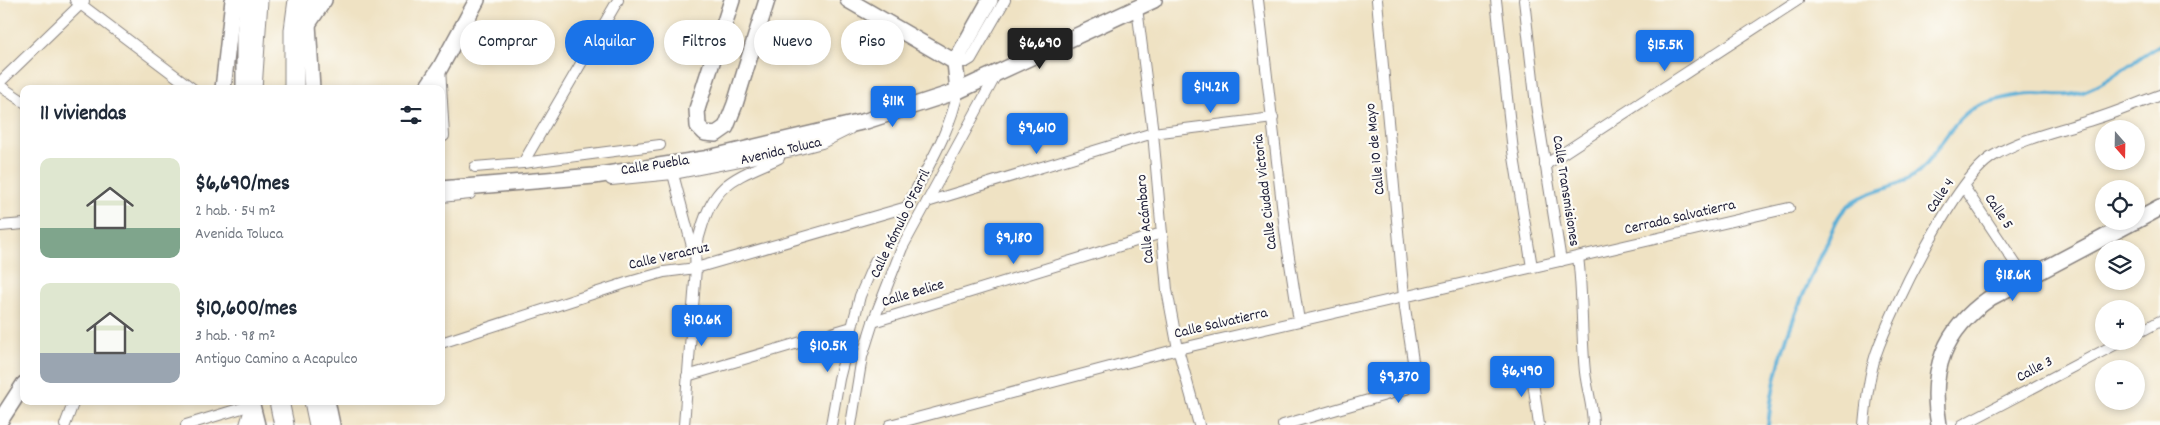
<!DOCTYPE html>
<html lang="es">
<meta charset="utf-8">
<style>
body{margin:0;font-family:Dekko,sans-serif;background:#f2f2f3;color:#1f2937;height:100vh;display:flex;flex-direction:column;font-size:19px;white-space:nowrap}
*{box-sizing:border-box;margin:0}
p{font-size:16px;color:#747a83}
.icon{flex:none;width:28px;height:28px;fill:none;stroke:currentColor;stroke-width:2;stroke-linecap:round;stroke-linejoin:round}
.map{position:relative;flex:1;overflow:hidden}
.panel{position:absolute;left:20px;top:85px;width:425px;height:320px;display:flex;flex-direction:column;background:#fff;border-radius:10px;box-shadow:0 2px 8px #0003}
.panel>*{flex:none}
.hud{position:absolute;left:460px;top:20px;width:475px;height:45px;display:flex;gap:10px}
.needle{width:32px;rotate:160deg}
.tools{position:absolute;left:2095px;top:120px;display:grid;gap:10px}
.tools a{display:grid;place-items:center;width:50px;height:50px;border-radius:50%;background:#fff;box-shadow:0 2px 8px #0003;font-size:25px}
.price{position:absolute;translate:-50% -42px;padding:0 11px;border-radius:5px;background:#1a73e8;color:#fff;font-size:16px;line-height:32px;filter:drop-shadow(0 1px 2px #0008)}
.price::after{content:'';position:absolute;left:50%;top:30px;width:15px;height:11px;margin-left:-8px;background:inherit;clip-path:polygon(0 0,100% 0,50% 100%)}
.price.current{background:#222;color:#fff}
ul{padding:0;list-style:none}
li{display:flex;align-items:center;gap:15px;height:125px;padding:0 20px}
li span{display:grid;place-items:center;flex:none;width:140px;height:100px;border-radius:10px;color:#555}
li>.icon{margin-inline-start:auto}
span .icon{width:60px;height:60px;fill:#fffc;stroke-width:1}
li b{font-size:21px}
h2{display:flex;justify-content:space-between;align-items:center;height:60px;padding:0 20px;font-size:21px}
.chip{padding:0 18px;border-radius:22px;background:#fff;box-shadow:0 2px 8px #0003;font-size:18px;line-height:45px}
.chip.current{background:#1a73e8;color:#fff}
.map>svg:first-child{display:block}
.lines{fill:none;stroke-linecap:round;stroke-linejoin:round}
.stream{stroke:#59add5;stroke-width:4}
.street-casing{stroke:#88827f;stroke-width:12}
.secondary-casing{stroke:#88827f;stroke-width:18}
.highway-casing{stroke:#88827f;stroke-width:21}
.street{stroke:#fff;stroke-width:10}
.secondary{stroke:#fff;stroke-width:15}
.highway{stroke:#fff;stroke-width:19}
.labels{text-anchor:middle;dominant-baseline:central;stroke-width:4.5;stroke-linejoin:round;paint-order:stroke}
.street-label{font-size:15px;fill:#22223b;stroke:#fdfcf7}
</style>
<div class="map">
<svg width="2160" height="425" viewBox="0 0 2160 425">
<rect width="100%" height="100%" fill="#fdfcf7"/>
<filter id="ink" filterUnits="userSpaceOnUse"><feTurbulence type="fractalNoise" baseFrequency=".02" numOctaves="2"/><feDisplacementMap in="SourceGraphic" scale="10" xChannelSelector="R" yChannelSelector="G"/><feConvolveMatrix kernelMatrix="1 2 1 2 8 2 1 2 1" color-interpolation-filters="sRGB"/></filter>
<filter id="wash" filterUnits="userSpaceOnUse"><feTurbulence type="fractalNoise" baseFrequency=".0096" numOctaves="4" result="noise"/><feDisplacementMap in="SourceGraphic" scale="20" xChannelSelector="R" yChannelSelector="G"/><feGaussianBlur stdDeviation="1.12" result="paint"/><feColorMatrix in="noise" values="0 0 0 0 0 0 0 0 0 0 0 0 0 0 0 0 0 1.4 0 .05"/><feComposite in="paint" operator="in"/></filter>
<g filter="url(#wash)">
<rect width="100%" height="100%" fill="#efe2c3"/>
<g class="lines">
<path class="stream" d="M1768,425C1774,362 1796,306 1824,250C1829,238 1834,222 1842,212C1863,188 1895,192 1918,172C1938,154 1950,123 1972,109C1986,101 2019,94 2034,94C2052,94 2066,98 2083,92C2111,82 2134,59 2160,45"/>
</g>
</g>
<g filter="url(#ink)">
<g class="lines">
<g class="street-casing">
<g id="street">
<polyline points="75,0 193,89"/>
<polyline points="1258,0 1286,238 1299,321"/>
<polyline points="1496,0 1513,151 1532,267"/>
<polyline points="1524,0 1536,105 1561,261"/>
<polyline points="1137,8 1153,133 1167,290 1178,349 1199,425"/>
<polyline points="955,62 966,62 971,59 1005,0"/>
<polyline points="440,68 444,136"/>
<polyline points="0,82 84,1"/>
<polyline points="0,86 24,102"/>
<polyline points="523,163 618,0"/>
<polyline points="1545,165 1798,0"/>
<polyline points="475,167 523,163 660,145"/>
<polyline points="673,174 694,254"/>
<polyline points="611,180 673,174 792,151 822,143 850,129"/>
<polyline points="1964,187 2025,278"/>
<polyline points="441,197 470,194"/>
<polyline points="927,202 1153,133 1273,118"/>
<polyline points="0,226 24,224"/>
<path d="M1578,257C1583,295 1581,334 1585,372C1587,390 1593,406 1593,425"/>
<polyline points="873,322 1162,233"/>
<polyline points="2136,334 2160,321"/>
<path d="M441,343L626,283L664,272L696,268L907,207C926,169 950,133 958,91"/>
<polyline points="1531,367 1539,425"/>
<polyline points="687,376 852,327"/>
<polyline points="65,425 74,401"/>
<polyline points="186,425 252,405"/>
<polyline points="245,425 251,406"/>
<path d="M684,425L696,268C694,254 697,243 701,230C715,180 737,178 779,158"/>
<polyline points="831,425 839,379 860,296 875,261"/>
<polyline points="851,425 862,357 873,322 902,248 996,75"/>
<polyline points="890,425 1178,349 1789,208"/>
<polyline points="1283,425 1406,389 1416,381 1405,308 1377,0"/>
<path d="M1864,425C1866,402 1869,376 1876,354C1891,310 1955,179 1993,156C2021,139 2054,132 2085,122C2111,115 2135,104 2160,95"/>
<polyline points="1962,425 2122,341"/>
</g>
</g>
<g class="secondary-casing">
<g id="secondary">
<polyline points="310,0 308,24 312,89"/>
<polyline points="732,0 697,109 698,126 705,133 716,134 726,127 735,104 767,0"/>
<polyline points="848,0 955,62"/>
<polyline points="308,24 324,0"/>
<polyline points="244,88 244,39 247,0"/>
<polyline points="223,89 233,0"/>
<polyline points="426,89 440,68 477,0"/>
<polyline points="958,91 955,62 990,0"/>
<polyline points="441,189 594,176 704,159 866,121 958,91 1154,0"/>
<polyline points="2136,221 2160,208"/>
<polyline points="251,401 257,425"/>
<polyline points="327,401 332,425"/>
<polyline points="0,421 24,384"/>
<path d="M1939,425C1929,370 1944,330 1990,298L2135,221"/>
</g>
</g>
<g class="highway-casing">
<g id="highway">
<polyline points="252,89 258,0"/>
<polyline points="294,89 294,30 298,0"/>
<polyline points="279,401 284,425"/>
<polyline points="314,401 319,425"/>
</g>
</g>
<use href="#street" class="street"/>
<use href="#secondary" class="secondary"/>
<use href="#highway" class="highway"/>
</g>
</g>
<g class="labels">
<g class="street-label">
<text transform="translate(1376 149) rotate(-96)">Calle 10 de Mayo</text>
<text transform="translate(781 152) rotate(-13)">Avenida Toluca</text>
<text transform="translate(655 166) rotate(-9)">Calle Puebla</text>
<text transform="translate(1565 191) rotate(81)">Calle Transmisiones</text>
<text transform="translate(1266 192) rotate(-97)">Calle Ciudad Victoria</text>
<text transform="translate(1941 196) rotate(-56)">Calle 4</text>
<text transform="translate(1998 212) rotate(56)">Calle 5</text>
<text transform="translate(1680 218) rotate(-13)">Cerrada Salvatierra</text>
<text transform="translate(1146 219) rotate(-95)">Calle Acámbaro</text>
<text transform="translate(901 224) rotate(-64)">Calle Rómulo O'Farril</text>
<text transform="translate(669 257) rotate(-13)">Calle Veracruz</text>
<text transform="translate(913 294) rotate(-17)">Calle Belice</text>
<text transform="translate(1221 324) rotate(-13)">Calle Salvatierra</text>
<text transform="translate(2035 370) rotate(-28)">Calle 3</text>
</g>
</g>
</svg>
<div class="tools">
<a><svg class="needle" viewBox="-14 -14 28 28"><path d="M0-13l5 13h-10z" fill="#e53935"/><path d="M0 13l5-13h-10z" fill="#747a83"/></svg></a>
<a><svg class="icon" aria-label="locate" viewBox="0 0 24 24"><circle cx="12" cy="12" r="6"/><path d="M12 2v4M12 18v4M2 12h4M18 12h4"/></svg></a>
<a><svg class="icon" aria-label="layers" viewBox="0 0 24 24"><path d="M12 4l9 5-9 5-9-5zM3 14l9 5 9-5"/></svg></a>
<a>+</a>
<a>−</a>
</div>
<b class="price current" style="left:1040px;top:70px">$6,690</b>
<b class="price" style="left:1665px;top:72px">$15.5K</b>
<b class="price" style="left:1211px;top:114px">$14.2K</b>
<b class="price" style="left:893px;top:128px">$11K</b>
<b class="price" style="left:1037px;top:155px">$9,610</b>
<b class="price" style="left:1014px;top:265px">$9,180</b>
<b class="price" style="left:2013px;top:302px">$18.6K</b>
<b class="price" style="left:702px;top:347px">$10.6K</b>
<b class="price" style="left:828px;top:373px">$10.5K</b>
<b class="price" style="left:1522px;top:398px">$6,490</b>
<b class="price" style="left:1399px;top:404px">$9,370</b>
<div class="hud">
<a class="chip">Comprar</a>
<a class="chip current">Alquilar</a>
<a class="chip">Filtros</a>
<a class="chip">Nuevo</a>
<a class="chip">Piso</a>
</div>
<section class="panel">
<h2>11 viviendas<svg class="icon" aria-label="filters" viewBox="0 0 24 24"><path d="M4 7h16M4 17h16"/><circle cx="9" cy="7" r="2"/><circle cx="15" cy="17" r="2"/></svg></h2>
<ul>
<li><span style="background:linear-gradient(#dfe7d0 70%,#7fa58c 0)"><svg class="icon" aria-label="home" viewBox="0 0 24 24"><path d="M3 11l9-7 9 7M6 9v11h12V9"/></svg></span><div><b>$6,690/mes</b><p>2 hab. · 54 m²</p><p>Avenida Toluca</p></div></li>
<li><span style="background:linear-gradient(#dfe7d0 70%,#9aa5b1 0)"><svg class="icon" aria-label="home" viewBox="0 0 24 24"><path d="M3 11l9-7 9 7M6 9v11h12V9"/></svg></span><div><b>$10,600/mes</b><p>3 hab. · 98 m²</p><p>Antiguo Camino a Acapulco</p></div></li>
</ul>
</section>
</div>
